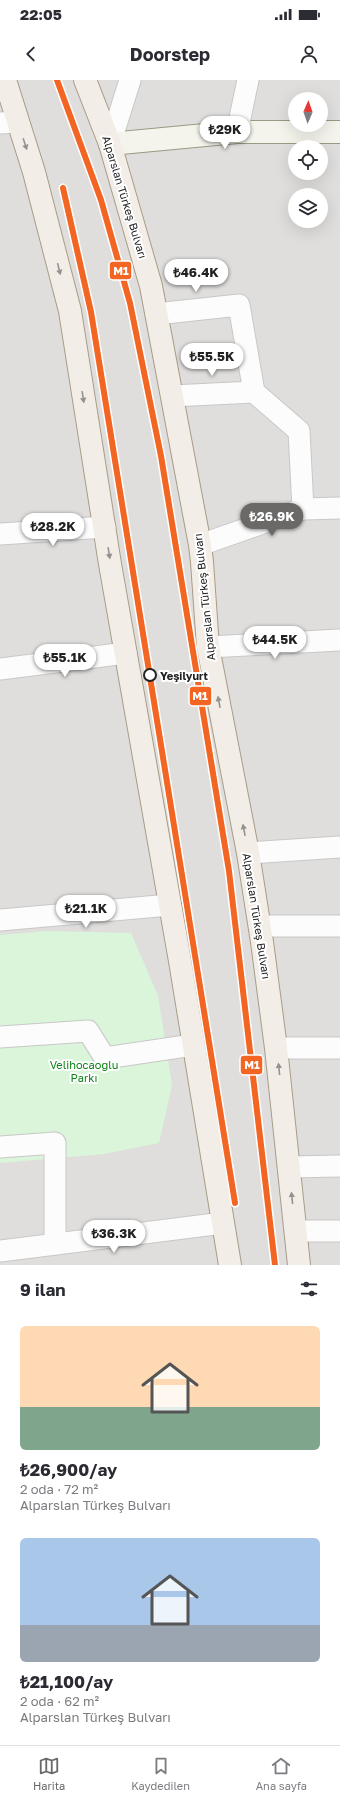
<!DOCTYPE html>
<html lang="tr">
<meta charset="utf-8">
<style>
body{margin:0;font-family:"Golos Text",sans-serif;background:#f2f2f3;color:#2b2b33;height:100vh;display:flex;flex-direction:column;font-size:15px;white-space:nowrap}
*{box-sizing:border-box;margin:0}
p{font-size:13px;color:#7c7c81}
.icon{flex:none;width:22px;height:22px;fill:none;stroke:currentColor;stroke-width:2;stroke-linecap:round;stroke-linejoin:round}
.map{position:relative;height:1185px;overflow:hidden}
.details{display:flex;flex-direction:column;background:#fff;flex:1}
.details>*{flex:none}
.needle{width:26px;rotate:2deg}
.tools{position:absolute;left:288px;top:12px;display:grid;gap:8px}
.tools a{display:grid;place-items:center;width:40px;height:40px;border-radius:50%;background:#fff;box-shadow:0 4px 16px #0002;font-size:20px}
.price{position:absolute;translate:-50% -34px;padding:0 9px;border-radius:14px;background:#fff;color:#222;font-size:13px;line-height:26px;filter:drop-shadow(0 1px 2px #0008)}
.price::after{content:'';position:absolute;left:50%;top:24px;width:12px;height:9px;margin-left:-6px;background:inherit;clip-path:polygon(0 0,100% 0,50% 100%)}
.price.selected{background:#6a6968;color:#fff}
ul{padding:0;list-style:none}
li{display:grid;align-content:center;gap:8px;height:212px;padding:0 20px}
li span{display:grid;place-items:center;height:124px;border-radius:6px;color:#555}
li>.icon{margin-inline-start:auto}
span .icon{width:72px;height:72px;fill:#fffc;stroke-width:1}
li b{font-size:17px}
h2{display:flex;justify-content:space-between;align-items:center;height:48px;padding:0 20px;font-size:17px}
.status{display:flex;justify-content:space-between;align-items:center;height:28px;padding:0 20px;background:#fff;direction:ltr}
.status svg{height:11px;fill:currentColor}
header{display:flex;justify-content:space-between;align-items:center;height:52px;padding:0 20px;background:#fff;font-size:18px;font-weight:700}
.menu{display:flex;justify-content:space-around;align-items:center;height:56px;border-top:1px solid #e1e1e2;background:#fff;font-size:11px;color:#7c7c81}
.menu a{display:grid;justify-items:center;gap:2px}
.menu .selected{color:#6a6968}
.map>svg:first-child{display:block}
.residential{fill:#dfdedc;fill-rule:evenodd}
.park{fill:#daf5da}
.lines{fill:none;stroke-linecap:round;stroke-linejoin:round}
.minor-casing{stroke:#c9c8c7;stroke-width:23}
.secondary-casing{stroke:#999a82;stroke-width:24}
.primary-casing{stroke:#a79c86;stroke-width:24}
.minor{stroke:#fdfcfc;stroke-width:21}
.secondary{stroke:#f4f4ed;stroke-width:22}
.primary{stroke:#f3ede7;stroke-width:22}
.metro-1-casing{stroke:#fff;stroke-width:9}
.metro-1{stroke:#f26522;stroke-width:6}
.oneway{fill:#95928e}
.stop-dot{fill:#fff;stroke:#222;stroke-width:2}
.labels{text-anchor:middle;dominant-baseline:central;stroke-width:4;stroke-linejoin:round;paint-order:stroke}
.street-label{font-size:11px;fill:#222;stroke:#fff}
.stop-label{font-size:11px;font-weight:bold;fill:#222;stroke:#fff;text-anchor:start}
.park-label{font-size:11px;fill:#0c8416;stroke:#fff}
.line-badge{stroke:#fff;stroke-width:1.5}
.badge-label{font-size:11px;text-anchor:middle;font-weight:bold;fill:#fff}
</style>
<div class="status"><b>22:05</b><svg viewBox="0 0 49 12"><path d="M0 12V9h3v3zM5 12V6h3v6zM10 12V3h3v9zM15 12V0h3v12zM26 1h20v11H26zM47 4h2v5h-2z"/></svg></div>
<header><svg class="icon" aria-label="back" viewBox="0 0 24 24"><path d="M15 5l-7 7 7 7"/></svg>Doorstep<svg class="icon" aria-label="person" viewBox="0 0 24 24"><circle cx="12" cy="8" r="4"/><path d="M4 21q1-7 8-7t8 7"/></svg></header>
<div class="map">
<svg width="340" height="1185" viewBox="0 0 340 1185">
<rect width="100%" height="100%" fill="#f0eeeb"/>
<path class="residential" d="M0,0H340V1185H0ZM295,19H321V45H295ZM295,67H321V93H295ZM295,115H321V141H295Z"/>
<polygon class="park" points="47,851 131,853 158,916 172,1005 159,1063 104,1074 0,1083 0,855"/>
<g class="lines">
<g class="minor-casing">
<g id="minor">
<polyline points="0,43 18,42"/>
<polyline points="237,52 248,0"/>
<polyline points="110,64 130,0"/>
<polyline points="156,234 239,225 254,312 299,351 303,429"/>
<polyline points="172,316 254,312"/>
<polyline points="0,454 105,447"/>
<polyline points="200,465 303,429 340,428"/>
<polyline points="208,567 340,560"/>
<polyline points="0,589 126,573"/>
<polyline points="248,773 340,767"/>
<polyline points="0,840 170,825"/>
<polyline points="260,846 340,846"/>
<polyline points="0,957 88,951 105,978 193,965"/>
<polyline points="276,968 340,968"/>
<polyline points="0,1067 55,1063 55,1164"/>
<polyline points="289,1087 340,1086"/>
<polyline points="296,1151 340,1151"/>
<polyline points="0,1171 223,1143"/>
</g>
</g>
<g class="secondary-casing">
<polyline id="secondary" points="110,64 237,52 340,52"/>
</g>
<g class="primary-casing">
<g id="primary">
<polyline points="5,0 34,92 70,231 110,484 180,881 230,1185"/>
<polyline points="85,0 110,64 151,206 200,465 202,482 208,567 248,773 262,862 276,968 299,1185"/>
</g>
</g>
<use href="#minor" class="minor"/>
<use href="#secondary" class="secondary"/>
<use href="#primary" class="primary"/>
<g class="metro-1-casing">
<g id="metro-1">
<polyline points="57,0 101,120 130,223 161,376 229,791 275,1185"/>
<polyline points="63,108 91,232 235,1123"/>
</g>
</g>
<use href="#metro-1" class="metro-1"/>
</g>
<defs><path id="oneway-solid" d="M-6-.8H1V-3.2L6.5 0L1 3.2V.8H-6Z"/></defs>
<g class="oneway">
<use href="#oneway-solid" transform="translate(25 64) rotate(72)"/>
<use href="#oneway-solid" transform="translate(59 189) rotate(76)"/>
<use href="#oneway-solid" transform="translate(83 317) rotate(81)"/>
<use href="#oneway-solid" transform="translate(109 473) rotate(81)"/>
<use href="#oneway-solid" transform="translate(219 622) rotate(-101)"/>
<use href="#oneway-solid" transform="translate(244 750) rotate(-101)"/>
<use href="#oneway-solid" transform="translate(279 989) rotate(-96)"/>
<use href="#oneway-solid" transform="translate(292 1118) rotate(-96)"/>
</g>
<circle class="stop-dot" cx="150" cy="595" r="6"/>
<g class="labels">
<g class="street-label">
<text transform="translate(125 117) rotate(73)">Alparslan Türkeş Bulvarı</text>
<text transform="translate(204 517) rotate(-96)">Alparslan Türkeş Bulvarı</text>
<text transform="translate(257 836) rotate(81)">Alparslan Türkeş Bulvarı</text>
</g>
<g class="stop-label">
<text x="160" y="595">Yeşilyurt</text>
</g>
<g class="park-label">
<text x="84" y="984">Velihocaoğlu<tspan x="84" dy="13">Parkı</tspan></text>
</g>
</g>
<g class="line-badge">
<rect x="109" y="181" width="23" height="19" rx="4" fill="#f26522"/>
<rect x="189" y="606" width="23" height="20" rx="4" fill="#f26522"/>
<rect x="240" y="975" width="23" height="20" rx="4" fill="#f26522"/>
</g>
<g class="badge-label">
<text x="121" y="195">M1</text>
<text x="200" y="620">M1</text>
<text x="252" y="989">M1</text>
</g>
</svg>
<div class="tools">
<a><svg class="needle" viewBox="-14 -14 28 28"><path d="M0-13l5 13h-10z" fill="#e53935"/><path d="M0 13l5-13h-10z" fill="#7c7c81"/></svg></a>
<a><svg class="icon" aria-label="locate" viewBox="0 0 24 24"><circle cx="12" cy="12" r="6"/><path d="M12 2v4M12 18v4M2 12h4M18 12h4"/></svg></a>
<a><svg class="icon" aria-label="layers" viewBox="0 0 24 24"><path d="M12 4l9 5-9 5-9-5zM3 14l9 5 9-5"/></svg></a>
</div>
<b class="price" style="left:225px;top:70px">₺29K</b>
<b class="price" style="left:196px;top:213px">₺46.4K</b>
<b class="price" style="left:212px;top:297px">₺55.5K</b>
<b class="price selected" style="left:272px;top:457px">₺26.9K</b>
<b class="price" style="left:53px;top:467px">₺28.2K</b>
<b class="price" style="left:275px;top:580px">₺44.5K</b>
<b class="price" style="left:65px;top:598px">₺55.1K</b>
<b class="price" style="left:86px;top:849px">₺21.1K</b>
<b class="price" style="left:114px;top:1174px">₺36.3K</b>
</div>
<section class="details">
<h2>9 ilan<svg class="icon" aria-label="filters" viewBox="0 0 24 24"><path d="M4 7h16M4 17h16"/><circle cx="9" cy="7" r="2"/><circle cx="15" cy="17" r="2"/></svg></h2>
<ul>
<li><span style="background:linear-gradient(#ffd9b3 65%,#7fa58c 0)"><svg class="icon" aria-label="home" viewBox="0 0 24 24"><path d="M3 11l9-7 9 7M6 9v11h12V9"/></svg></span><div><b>₺26,900/ay</b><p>2 oda · 72 m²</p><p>Alparslan Türkeş Bulvarı</p></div></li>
<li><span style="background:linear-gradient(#a9c7e8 70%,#9aa5b1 0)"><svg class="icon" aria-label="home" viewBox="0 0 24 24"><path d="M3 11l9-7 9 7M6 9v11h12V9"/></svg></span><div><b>₺21,100/ay</b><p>2 oda · 62 m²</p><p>Alparslan Türkeş Bulvarı</p></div></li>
</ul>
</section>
<nav class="menu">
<a class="selected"><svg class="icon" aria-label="map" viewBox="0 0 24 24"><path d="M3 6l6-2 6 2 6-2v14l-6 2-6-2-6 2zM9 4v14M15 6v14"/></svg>Harita</a>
<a><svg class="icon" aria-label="saved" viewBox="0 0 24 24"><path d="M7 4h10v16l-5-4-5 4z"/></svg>Kaydedilen</a>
<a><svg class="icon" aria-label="home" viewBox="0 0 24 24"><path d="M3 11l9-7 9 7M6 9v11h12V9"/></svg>Ana sayfa</a>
</nav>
